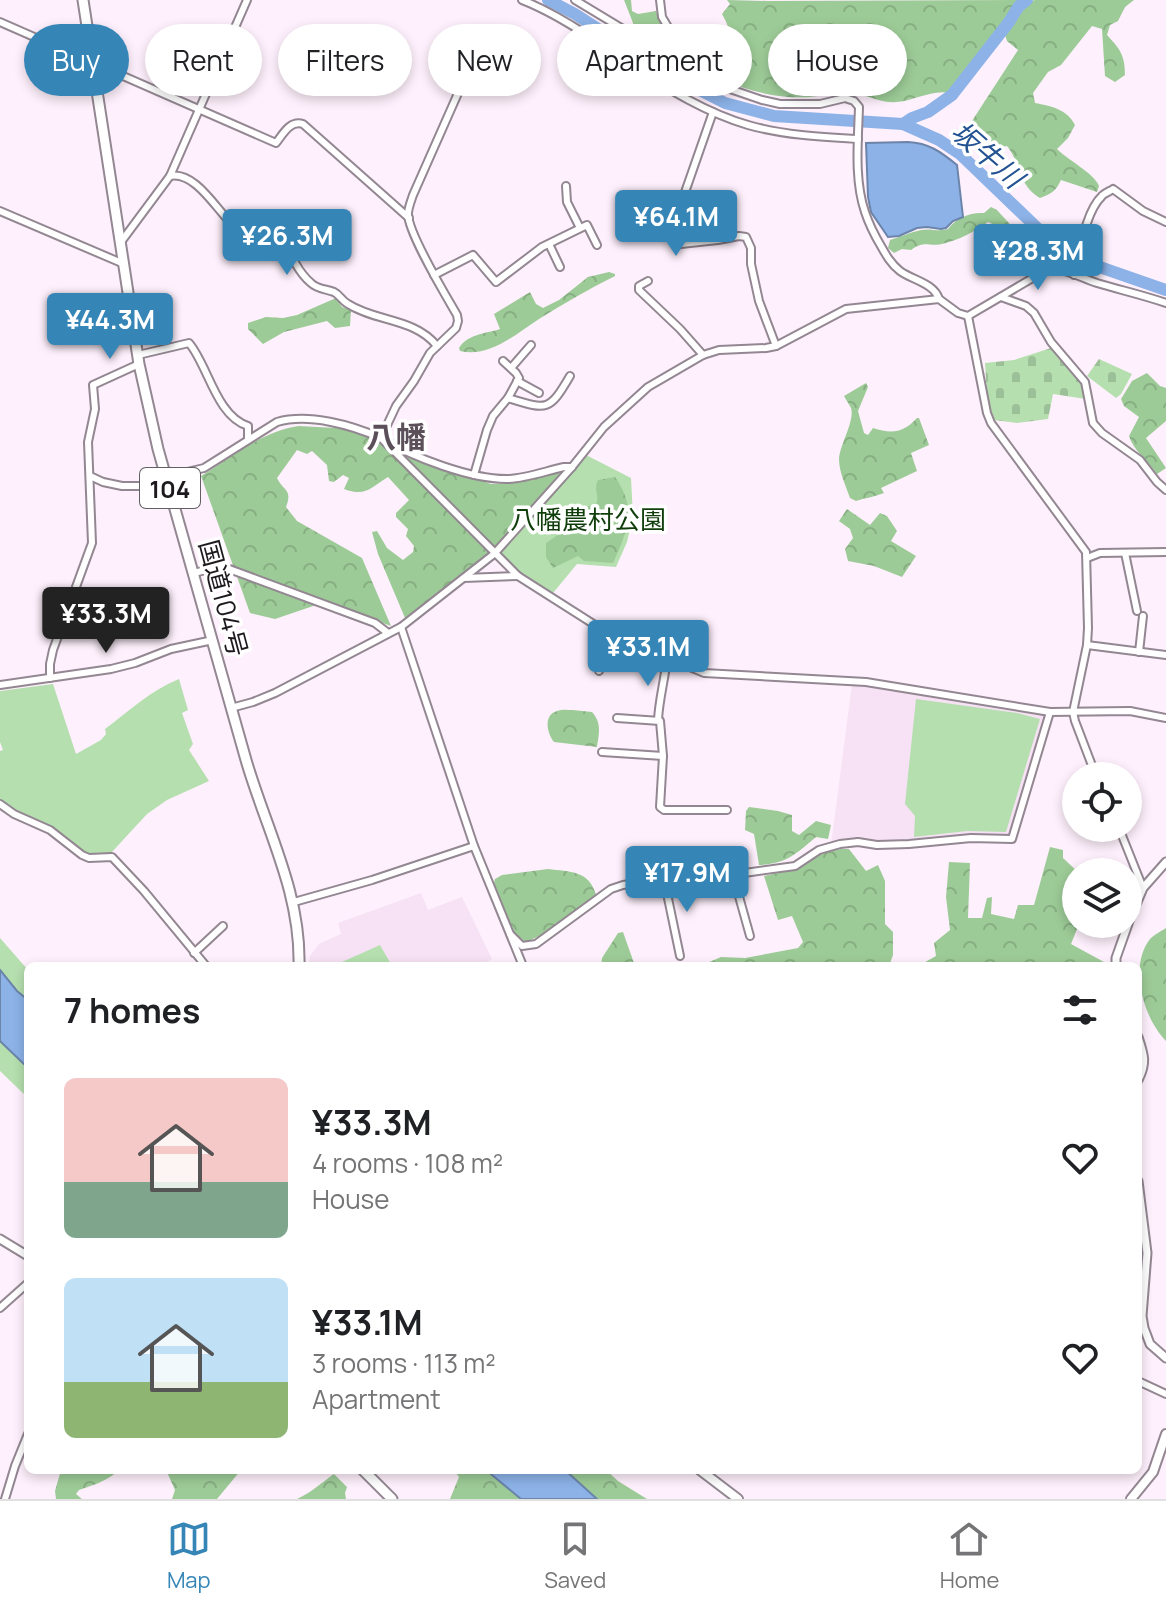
<!DOCTYPE html>
<meta charset="utf-8">
<style>
body{margin:0;font-family:Manrope,"Noto Sans JP",sans-serif;background:#f6f6f6;color:#202124;height:100vh;display:flex;flex-direction:column;font-size:30px;white-space:nowrap}
*{box-sizing:border-box;margin:0}
p{font-size:26px;color:#757577}
.icon{flex:none;width:44px;height:44px;fill:none;stroke:currentColor;stroke-width:2;stroke-linecap:round;stroke-linejoin:round}
.map{position:relative;flex:1;overflow:hidden}
.side{position:absolute;left:24px;top:962px;width:1118px;height:512px;display:flex;flex-direction:column;background:#fff;border-radius:12px;box-shadow:0 4px 12px #0003}
.side>*{flex:none}
.top-card{position:absolute;left:24px;top:24px;width:1118px;height:72px;display:flex;gap:16px}
.controls{position:absolute;left:1062px;top:762px;display:grid;gap:16px}
.controls a{display:grid;place-items:center;width:80px;height:80px;border-radius:50%;background:#fff;box-shadow:0 4px 12px #0003;font-size:40px}
.price{position:absolute;translate:-50% -68px;padding:0 18px;border-radius:8px;background:#3585b7;color:#fff;font-size:26px;line-height:52px;filter:drop-shadow(0 2px 4px #0008)}
.price::after{content:'';position:absolute;left:50%;top:48px;width:24px;height:18px;margin-left:-12px;background:inherit;clip-path:polygon(0 0,100% 0,50% 100%)}
.price.active{background:#222;color:#fff}
ul{padding:0;list-style:none}
li{display:flex;align-items:center;gap:24px;height:200px;padding:0 40px}
li span{display:grid;place-items:center;flex:none;width:224px;height:160px;border-radius:12px;color:#555}
li>.icon{margin-inline-start:auto}
span .icon{width:96px;height:96px;fill:#fffc;stroke-width:1}
li b{font-size:34px}
h2{display:flex;justify-content:space-between;align-items:center;height:96px;padding:0 40px;font-size:34px}
.pill{padding:0 28px;border-radius:36px;background:#fff;box-shadow:0 4px 12px #0003;font-size:28px;line-height:72px}
.pill.active{background:#3585b7;color:#fff}
.menu{display:flex;justify-content:space-around;align-items:center;height:112px;border-top:2px solid #e0e0e0;background:#fff;font-size:22px;color:#757577}
.menu a{display:grid;justify-items:center;gap:4px}
.menu .active{color:#3585b7}
.map>svg:first-child{display:block}
.built{fill:#f6e2f4}
.green{fill:#b5dfaf}
.forest{fill:url(#forest-crowns)}
.cemetery{fill:url(#cemetery-stones)}
.water{fill:#8cb2e7;stroke:#6b84aa;stroke-width:2}
.lines{fill:none;stroke-linecap:round;stroke-linejoin:round}
.river{stroke:#8cb2e7;stroke-width:12}
.minor-casing{stroke:#938792;stroke-width:10}
.tertiary-casing{stroke:#938792;stroke-width:11}
.secondary-casing{stroke:#938792;stroke-width:12}
.trunk-casing{stroke:#938792;stroke-width:13}
.minor{stroke:#fff;stroke-width:6}
.tertiary{stroke:#fff;stroke-width:7}
.secondary{stroke:#fff;stroke-width:8}
.trunk{stroke:#fff;stroke-width:9}
.labels{text-anchor:middle;dominant-baseline:central;stroke-width:7;stroke-linejoin:round;paint-order:stroke}
.shield{fill:#fff;stroke:#625e61;stroke-width:2}
.shield-label{font-size:24px;font-weight:bold;fill:#1e191d}
.park-label{font-size:26px;fill:#103e0b;stroke:#fff}
.street-label{font-size:26px;fill:#1e191d;stroke:#fff}
.water-label{font-size:28px;font-style:italic;fill:#225292;stroke:#fff}
.quarter-label{font-size:30px;font-weight:bold;fill:#5b505a;stroke:#fff}
</style>
<div class="map">
<svg width="1166" height="1499" viewBox="0 0 1166 1499">
<defs>
<pattern id="forest-crowns" width="20" height="18" patternUnits="userSpaceOnUse" patternTransform="scale(2)"><rect width="20" height="18" fill="#9dcb97"/><path d="M2 6a3 3 0 1 1 6 0M12 15a3 3 0 1 1 6 0" fill="none" stroke="#87ae82"/></pattern>
<pattern id="cemetery-stones" width="16" height="16" patternUnits="userSpaceOnUse" patternTransform="scale(2)"><rect width="16" height="16" fill="#b5dfaf"/><path d="M2 7V4a2 2 0 0 1 4 0v3zM10 15v-3a2 2 0 0 1 4 0v3z" fill="#9bbf96"/></pattern>
</defs>
<rect width="100%" height="100%" fill="#fef0fc"/>
<g class="built">
<polygon points="852,684 869,685 1046,714 1008,838 831,845"/>
<polygon points="421,893 428,910 462,897 492,959 480,966 308,966 310,956 319,944 341,934 338,923"/>
</g>
<g class="green">
<polygon points="586,455 631,478 633,517 627,542 616,567 577,564 553,593 524,576 500,553"/>
<path d="M179,679L188,710L182,713L193,744L189,750L209,781L167,800L147,814L111,853L91,855L84,852L57,831L17,812L0,800V751L3,750L0,742V691L53,684L76,754L101,740L106,734L105,729C129,711 150,691 179,679Z"/>
<polygon points="916,699 1017,713 1040,719 1006,832 967,831 914,837 915,816 905,804"/>
<polygon points="0,938 28,970 28,1000 17,991 0,970"/>
<polygon points="380,945 392,966 333,966"/>
<polygon points="0,1041 28,1068 28,1098 0,1071"/>
</g>
<g class="forest">
<polygon points="624,0 631,0 632,11 638,14 656,11 666,35 676,52 675,56 635,33 633,30 633,23"/>
<path d="M727,0L768,1L1023,0L1014,8L998,33L950,93C932,89 914,101 896,102C878,104 860,90 842,91C834,91 826,95 818,96C779,102 720,87 692,57C688,53 686,47 682,42H688C700,55 704,57 722,51L730,61C737,45 730,29 722,14L730,4Z"/>
<path d="M1034,0H1134L1125,7L1118,21L1110,25L1107,35C1120,49 1125,55 1125,75L1115,82L1105,76L1102,29L1092,26L1061,65L1048,72L1033,93L1035,103C1051,106 1067,109 1075,125L1068,138L1057,149C1069,161 1094,173 1099,186L1097,192L1061,180C1056,191 1051,194 1040,198C1017,184 1021,163 1007,146L996,148L972,130L970,124L1018,50L1007,41L1005,35L1019,14Z"/>
<path d="M991,207L997,210L1018,233L1015,234L988,222C974,232 959,240 942,244C927,247 926,240 911,250L902,249L894,253L888,248L890,240C900,237 911,232 921,230C931,228 938,232 948,229C956,218 970,212 984,213Z"/>
<path d="M609,272L615,274V276C589,289 563,304 539,319C516,334 489,358 460,351L459,348C468,334 484,334 500,329L494,314L530,292L536,304L543,308L559,300L588,277Z"/>
<polygon points="336,298 342,307 351,310 350,326 335,328 327,321 284,332 263,344 248,329 248,323 266,317 283,318 297,315"/>
<path d="M1147,373L1160,386L1166,388V421L1146,438L1166,468L1157,474C1148,461 1133,450 1129,436L1139,417L1124,406L1121,399L1132,381Z"/>
<path d="M866,383L868,387L858,411L864,433L868,435L873,428C892,434 903,433 917,418H919L929,445L911,453L917,471L881,488L884,493C874,497 865,498 856,501L850,498C846,486 839,472 839,459C840,444 855,421 851,408C849,404 846,400 844,396Z"/>
<path d="M299,426L354,429L418,460L491,484L516,483L560,471L559,477L498,546L405,618L378,554L372,532L377,531L387,548L403,560L413,552L414,546L406,536L408,529L396,517V513L409,500L388,477C370,488 366,497 344,489L349,478L343,475L334,482L329,481L327,465L312,451L307,454L297,450L277,478C283,491 293,489 286,507L297,521L362,558L391,626L325,602L275,619L250,613L201,476C232,457 262,431 299,426Z"/>
<path d="M615,477C637,508 628,531 613,563L584,561L578,556L553,568L546,557V543L562,532L579,509L596,504C600,495 593,491 598,480Z"/>
<polygon points="847,509 870,525 880,513 887,516 897,531 891,541 916,556 902,577 874,566 848,561 845,549 853,538 850,529 839,521"/>
<path d="M573,710L592,712C602,723 599,734 597,747L554,742C547,733 543,715 557,711C562,709 568,710 573,710Z"/>
<path d="M749,807L778,811L792,815V831L799,835L816,821L831,825L828,839L816,837C796,854 786,864 759,865L754,834L745,830L746,811Z"/>
<polygon points="1050,847 1063,850 1063,858 1078,872 1076,872 1076,924 1079,924 1071,944 1104,962 1108,966 918,966 936,956 934,943 950,930 946,897 949,862 970,863 968,918 982,918 987,898 992,897 991,914 1014,919 1018,905 1034,905"/>
<polygon points="840,849 849,849 866,871 878,865 885,881 885,924 893,932 893,955 889,966 700,966 721,957 745,958 798,948 803,942 792,916 778,920 764,876 795,869 821,854"/>
<path d="M548,869C570,872 589,870 596,895C581,910 546,936 525,942L515,933L502,905L494,883L495,879L502,875Z"/>
<path d="M1166,928V1041C1144,1019 1128,967 1150,939C1154,935 1161,931 1166,928Z"/>
<polygon points="623,932 635,966 601,966 602,958 618,933"/>
<path d="M61,1470H119C108,1481 93,1485 79,1490L76,1494L82,1499H56L55,1491Z"/>
<polygon points="166,1470 241,1470 217,1499 172,1499 175,1490"/>
<polygon points="454,1470 486,1470 521,1499 450,1499 459,1477"/>
<polygon points="565,1470 606,1470 618,1481 647,1499 597,1499"/>
<path d="M334,1474L347,1487L345,1493L346,1499H297C312,1492 321,1483 334,1474Z"/>
</g>
<g class="cemetery">
<polygon points="1051,348 1080,381 1086,399 1053,394 1048,419 1017,423 994,420 987,396 985,363 1014,360"/>
<polygon points="1099,359 1132,374 1121,394 1116,398 1087,376"/>
</g>
<g class="water">
<path d="M908,142C929,143 941,152 957,165L963,217L953,221L946,228L941,229L927,227L917,228L899,236L888,237L871,212L868,197L866,143Z"/>
<polygon points="0,970 17,991 28,1000 28,1068 0,1041"/>
<polygon points="486,1470 565,1470 597,1499 521,1499"/>
</g>
<g class="lines">
<g class="river">
<polyline points="548,0 575,14 668,74 725,103 774,116 903,124 939,140 960,154 1056,246 1091,264 1166,290"/>
<polyline points="903,124 912,118 928,112 952,95 1009,22 1019,6 1027,0"/>
</g>
<g class="minor-casing">
<g id="minor">
<path d="M522,0C545,9 567,22 587,35C599,43 610,53 622,60C662,85 703,112 748,125C783,135 822,137 858,139"/>
<polyline points="575,0 676,61 697,70"/>
<path d="M660,0L662,17L686,57L700,72L727,88L762,100L780,104H820L845,98L854,101L859,107C858,141 854,180 865,212C869,224 875,236 881,246C886,255 891,264 900,271C912,280 934,283 939,299"/>
<path d="M0,22L276,143C283,134 290,120 303,124L409,218"/>
<path d="M459,91L413,195C411,201 408,208 408,214C408,233 446,296 457,315L458,321L456,328L430,353L414,381L396,406L381,438C412,457 472,480 509,479C527,478 546,471 564,467H572"/>
<polyline points="713,112 676,218 676,239 681,244 718,240 739,236 746,237 751,248 751,264 759,301 776,346"/>
<path d="M170,176C196,171 217,211 234,226C248,228 260,215 275,218C287,239 291,266 311,283C317,289 326,289 334,292C340,295 342,301 348,304C376,322 415,318 437,346"/>
<polyline points="566,186 567,202 580,228"/>
<polyline points="0,211 124,264"/>
<polyline points="121,242 170,176 247,0"/>
<polyline points="549,244 560,267"/>
<polyline points="434,275 473,255 496,282 542,247 587,225 597,245"/>
<path d="M1074,275C1080,253 1085,212 1102,196C1103,194 1112,190 1113,189L1143,211L1166,222"/>
<polyline points="648,281 639,286 639,290 680,329 703,355"/>
<polyline points="1001,297 1026,306 1034,313 1051,342 1085,382 1093,423 1102,433 1140,460 1157,482 1166,490"/>
<polyline points="968,316 987,413 991,423 1086,552 1088,628 1087,645 1073,712 1075,721 1096,776"/>
<path d="M138,355L189,343C208,365 216,416 248,426V440"/>
<polyline points="511,368 531,345"/>
<polyline points="517,381 539,393"/>
<path d="M508,398C547,410 549,412 570,376"/>
<polyline points="474,475 487,430 493,416 508,398 519,378 516,373 503,361"/>
<path d="M90,476L103,482L122,486H140L166,477L204,468L277,422C309,413 351,425 381,438L518,576L606,632L704,673L866,682L1050,712L1130,711L1166,718"/>
<polyline points="1125,553 1137,611"/>
<polyline points="1087,558 1100,553 1166,552"/>
<polyline points="194,573 221,566 375,623 388,633"/>
<polyline points="464,578 518,576"/>
<polyline points="401,627 474,846 523,966"/>
<polyline points="1087,645 1166,655"/>
<polyline points="1139,652 1143,616"/>
<polyline points="599,671 606,632"/>
<polyline points="50,678 50,664 53,650 92,543 88,442 95,409 93,385 139,364"/>
<polyline points="0,685 111,669 135,663 171,649 213,640"/>
<path d="M231,708L253,702L275,693L401,627L494,554L572,467L604,427L648,387L703,355L719,350L766,348L776,346L846,309L939,299L958,313L968,316L1048,269C1065,268 1081,278 1097,283C1120,290 1143,295 1166,303"/>
<polyline points="617,718 660,721 663,756 660,807 664,810 727,810"/>
<path d="M658,720C659,699 665,679 667,657"/>
<polyline points="602,752 663,756"/>
<polyline points="0,804 14,814 50,830 82,855 89,858 112,857 144,891 206,966"/>
<polyline points="1119,828 1143,888"/>
<polyline points="733,875 750,936"/>
<polyline points="664,879 680,956"/>
<polyline points="294,902 372,880 474,846"/>
<polyline points="510,934 522,946 536,944 611,889 623,885 664,879 730,875 795,866 819,850 840,844 858,842 877,845 909,844 971,838 1012,839 1050,712"/>
<polyline points="194,953 223,926"/>
<polyline points="0,1308 28,1283"/>
<polyline points="1138,1381 1166,1394"/>
<polyline points="5,1499 15,1466 28,1434"/>
</g>
</g>
<g class="tertiary-casing">
<g id="tertiary">
<polyline points="1128,923 1143,888 1166,862"/>
<polyline points="1116,966 1116,958 1128,924"/>
<path d="M1138,1037C1144,1055 1147,1063 1138,1080"/>
<polyline points="1138,1181 1147,1253 1142,1316 1144,1328 1150,1344 1166,1358"/>
<polyline points="0,1239 28,1256"/>
</g>
</g>
<g class="secondary-casing">
<g id="secondary">
<polyline points="700,1470 738,1499"/>
<polyline points="1131,1499 1153,1472 1166,1434"/>
</g>
</g>
<g class="trunk-casing">
<g id="trunk">
<path d="M83,0L139,364L158,449C188,553 216,657 246,760C266,829 301,892 299,966"/>
<polyline points="363,1470 392,1499"/>
</g>
</g>
<use href="#minor" class="minor"/>
<use href="#tertiary" class="tertiary"/>
<use href="#secondary" class="secondary"/>
<use href="#trunk" class="trunk"/>
</g>
<g class="labels">
<rect class="shield" x="140" y="468" width="60" height="40" rx="6"/>
<g class="shield-label">
<text x="170" y="488">104</text>
</g>
<g class="park-label">
<text x="588" y="519">八幡農村公園</text>
</g>
<g class="street-label">
<text transform="translate(224 598) rotate(75)">国道104号</text>
</g>
<g class="water-label">
<text transform="translate(988 154) rotate(41)">坂牛川</text>
</g>
<g class="quarter-label">
<text x="396" y="436">八幡</text>
</g>
</g>
</svg>
<div class="controls">
<a><svg class="icon" aria-label="locate" viewBox="0 0 24 24"><circle cx="12" cy="12" r="6"/><path d="M12 2v4M12 18v4M2 12h4M18 12h4"/></svg></a>
<a><svg class="icon" aria-label="layers" viewBox="0 0 24 24"><path d="M12 4l9 5-9 5-9-5zM3 14l9 5 9-5"/></svg></a>
</div>
<b class="price" style="left:676px;top:258px">¥64.1M</b>
<b class="price" style="left:287px;top:277px">¥26.3M</b>
<b class="price" style="left:1038px;top:292px">¥28.3M</b>
<b class="price" style="left:110px;top:361px">¥44.3M</b>
<b class="price active" style="left:106px;top:655px">¥33.3M</b>
<b class="price" style="left:648px;top:688px">¥33.1M</b>
<b class="price" style="left:687px;top:914px">¥17.9M</b>
<div class="top-card">
<a class="pill active">Buy</a>
<a class="pill">Rent</a>
<a class="pill">Filters</a>
<a class="pill">New</a>
<a class="pill">Apartment</a>
<a class="pill">House</a>
</div>
<section class="side">
<h2>7 homes<svg class="icon" aria-label="filters" viewBox="0 0 24 24"><path d="M4 7h16M4 17h16"/><circle cx="9" cy="7" r="2"/><circle cx="15" cy="17" r="2"/></svg></h2>
<ul>
<li><span style="background:linear-gradient(#f6c9c9 65%,#7fa58c 0)"><svg class="icon" aria-label="home" viewBox="0 0 24 24"><path d="M3 11l9-7 9 7M6 9v11h12V9"/></svg></span><div><b>¥33.3M</b><p>4 rooms · 108 m²</p><p>House</p></div><svg class="icon" aria-label="heart" viewBox="0 0 24 24"><path d="M12 20l-8-8c-3-5 5-10 8-4 3-6 11-1 8 4z"/></svg></li>
<li><span style="background:linear-gradient(#bfe0f5 65%,#8fb573 0)"><svg class="icon" aria-label="home" viewBox="0 0 24 24"><path d="M3 11l9-7 9 7M6 9v11h12V9"/></svg></span><div><b>¥33.1M</b><p>3 rooms · 113 m²</p><p>Apartment</p></div><svg class="icon" aria-label="heart" viewBox="0 0 24 24"><path d="M12 20l-8-8c-3-5 5-10 8-4 3-6 11-1 8 4z"/></svg></li>
</ul>
</section>
</div>
<nav class="menu">
<a class="active"><svg class="icon" aria-label="map" viewBox="0 0 24 24"><path d="M3 6l6-2 6 2 6-2v14l-6 2-6-2-6 2zM9 4v14M15 6v14"/></svg>Map</a>
<a><svg class="icon" aria-label="saved" viewBox="0 0 24 24"><path d="M7 4h10v16l-5-4-5 4z"/></svg>Saved</a>
<a><svg class="icon" aria-label="home" viewBox="0 0 24 24"><path d="M3 11l9-7 9 7M6 9v11h12V9"/></svg>Home</a>
</nav>
